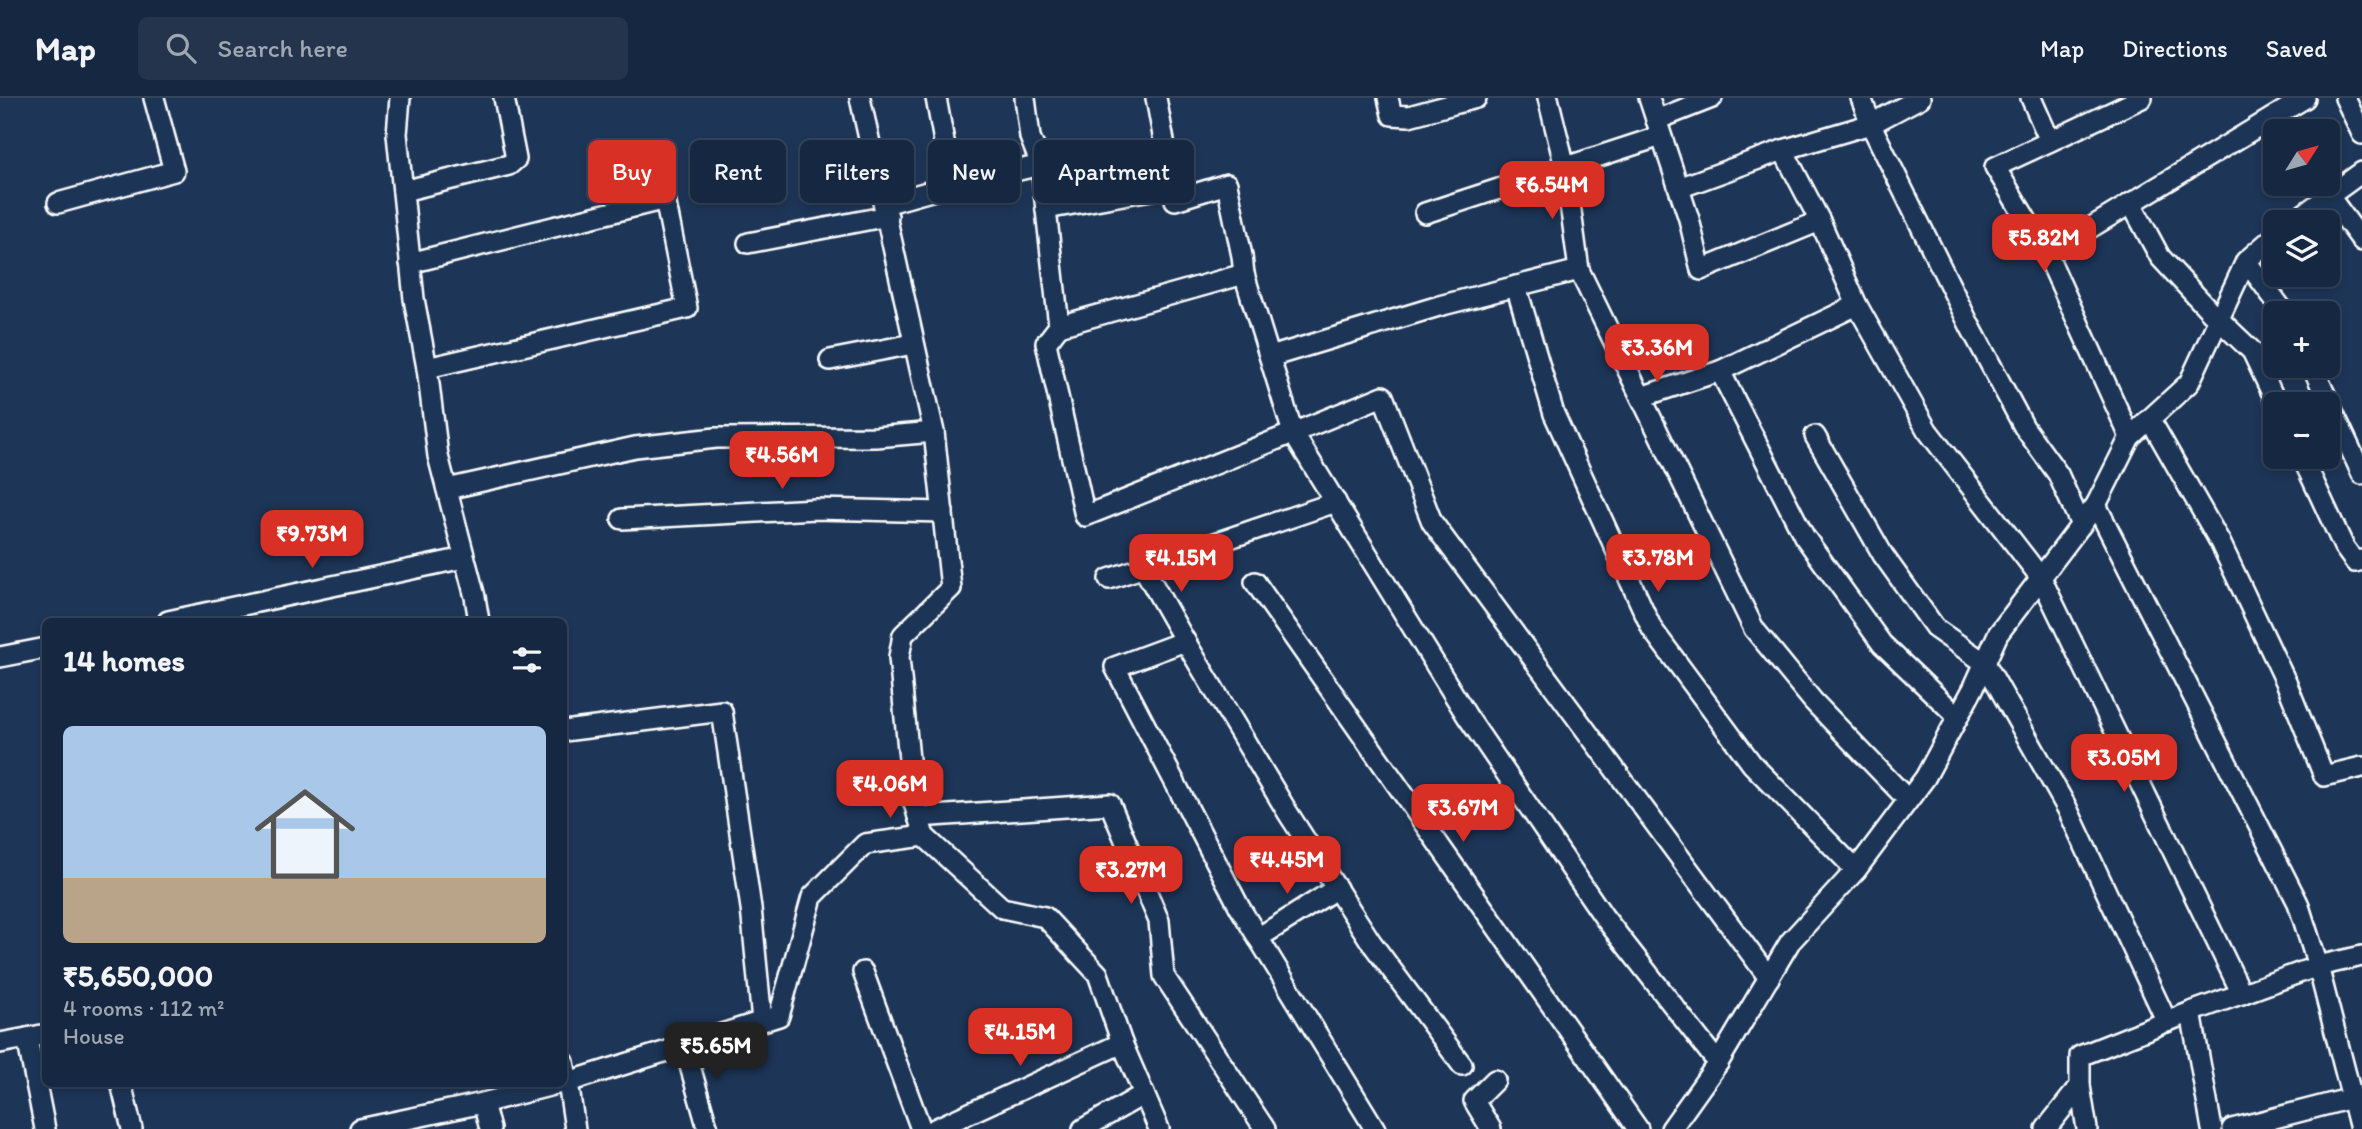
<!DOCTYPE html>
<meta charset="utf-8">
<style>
body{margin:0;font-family:Itim,sans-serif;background:#23344c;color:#f1f3f6;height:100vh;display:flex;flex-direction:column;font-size:26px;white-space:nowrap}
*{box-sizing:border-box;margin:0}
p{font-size:23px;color:#9ea6b1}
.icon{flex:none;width:38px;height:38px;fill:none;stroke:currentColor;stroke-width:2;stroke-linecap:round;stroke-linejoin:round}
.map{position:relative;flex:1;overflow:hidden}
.side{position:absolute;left:42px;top:520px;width:525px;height:469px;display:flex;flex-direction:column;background:#162841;border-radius:10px;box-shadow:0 4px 10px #0003,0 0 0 2px #35445a}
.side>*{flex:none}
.guide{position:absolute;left:588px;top:42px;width:665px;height:63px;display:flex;gap:14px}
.needle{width:46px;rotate:53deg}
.buttons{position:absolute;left:2263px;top:21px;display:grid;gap:14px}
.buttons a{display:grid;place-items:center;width:77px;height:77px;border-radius:10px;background:#162841;box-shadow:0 4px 10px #0003,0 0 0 2px #35445a;font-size:35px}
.price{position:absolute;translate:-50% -60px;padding:0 16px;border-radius:14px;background:#d93025;color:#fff;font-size:23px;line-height:46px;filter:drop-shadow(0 2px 4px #0008)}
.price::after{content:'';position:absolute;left:50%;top:42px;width:21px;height:16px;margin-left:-10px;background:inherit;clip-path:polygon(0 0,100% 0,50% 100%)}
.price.on{background:#222;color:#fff}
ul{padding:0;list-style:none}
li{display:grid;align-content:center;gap:14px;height:371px;padding:0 21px}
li+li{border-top:2px solid #35445a}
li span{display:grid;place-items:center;height:217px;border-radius:10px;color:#555}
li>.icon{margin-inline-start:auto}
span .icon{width:126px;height:126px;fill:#fffc;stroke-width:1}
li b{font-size:30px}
h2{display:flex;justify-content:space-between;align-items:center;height:84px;padding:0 21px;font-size:30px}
.tag{padding:0 24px;border-radius:10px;background:#162841;box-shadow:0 4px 10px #0003,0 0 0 2px #35445a;font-size:24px;line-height:63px}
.tag.on{background:#d93025;color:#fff}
header{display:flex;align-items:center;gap:42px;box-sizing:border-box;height:98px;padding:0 35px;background:#162841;border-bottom:2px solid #35445a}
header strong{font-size:33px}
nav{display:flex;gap:38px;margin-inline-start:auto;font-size:24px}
.search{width:490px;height:63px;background:#23344c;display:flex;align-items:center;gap:18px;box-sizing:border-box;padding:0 24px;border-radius:10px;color:#9ea6b1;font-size:26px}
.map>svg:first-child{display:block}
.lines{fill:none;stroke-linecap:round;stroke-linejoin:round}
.minor-casing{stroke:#fff;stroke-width:24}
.minor{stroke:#1d3557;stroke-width:19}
</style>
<header>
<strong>Map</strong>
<div class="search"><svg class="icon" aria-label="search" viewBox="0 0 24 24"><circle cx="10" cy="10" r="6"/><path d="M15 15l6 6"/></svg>Search here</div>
<nav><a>Map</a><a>Directions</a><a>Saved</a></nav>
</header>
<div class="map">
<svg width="2362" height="1031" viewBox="0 0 2362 1031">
<rect width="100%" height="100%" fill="#1d3557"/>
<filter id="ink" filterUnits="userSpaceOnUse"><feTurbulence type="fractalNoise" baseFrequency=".0143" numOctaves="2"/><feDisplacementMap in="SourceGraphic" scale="14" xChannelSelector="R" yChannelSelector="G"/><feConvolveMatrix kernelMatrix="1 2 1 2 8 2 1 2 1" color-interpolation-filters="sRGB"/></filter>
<g filter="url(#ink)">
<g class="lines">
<g class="minor-casing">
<g id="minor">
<polyline points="400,0 397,36 414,201 427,270 438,358 475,499 479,523"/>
<polyline points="860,0 934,334 951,490 903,537 899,559 913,702 924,738"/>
<polyline points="936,0 952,87"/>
<polyline points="1025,0 1030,39 1041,67 1059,228 1046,245 1085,418 1293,335 1467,618 1604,819 1718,965"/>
<polyline points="1156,0 1175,102 1227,86 1242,158 1244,176 1293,335 1383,298 1432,424 1769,880"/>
<polyline points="1388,0 1392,17 1409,18 1476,0"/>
<polyline points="1548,0 1565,69 1579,172"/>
<polyline points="1649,0 1689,121 1701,172 1820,123"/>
<polyline points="1861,0 1873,31 1970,228 2024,329 2058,376 2081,427"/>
<polyline points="2031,0 2050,43"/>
<polyline points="2142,0 1995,69 2047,156 2305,0"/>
<polyline points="2345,0 2362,36"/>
<polyline points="1656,22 1712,0"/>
<polyline points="1783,52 1820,123 1857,207 1927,332 2041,480 2242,896"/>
<polyline points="1679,90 1783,52 1871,26 1920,0"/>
<polyline points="403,93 509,67 516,61 504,0"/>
<polyline points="2329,98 2362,143"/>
<polyline points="58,105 174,73 154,0"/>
<polyline points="2131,105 2160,159 2210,213 2252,253 2277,306"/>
<polyline points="885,106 952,87 1041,67"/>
<polyline points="1046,111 1173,88"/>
<polyline points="1425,115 1661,38"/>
<polyline points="2293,124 2362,74"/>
<polyline points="748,145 888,118"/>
<polyline points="2047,156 2130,339"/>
<polyline points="2246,163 2285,215"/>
<polyline points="410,165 665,101 687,210 427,270"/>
<polyline points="1516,188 1554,316 1652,531 1752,666 1856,772"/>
<polyline points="1059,228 1244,176"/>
<polyline points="1270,259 1439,208 1579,172 1754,531 1813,603 1908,702"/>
<polyline points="830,262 913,246"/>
<polyline points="2312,268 2362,376"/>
<polyline points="1720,273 1804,438 1882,546 1958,619"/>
<polyline points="1641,299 1720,273 1857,207"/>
<polyline points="2146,324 2155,330 2220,444 2286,584 2324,678 2362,669"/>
<polyline points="1815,338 1883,457 1936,531 1985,565 2067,710 2167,924"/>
<polyline points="2302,359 2344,449 2355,464 2362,462"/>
<polyline points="447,391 635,349 716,340 876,339 934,334"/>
<polyline points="2096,407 2298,805 2318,868 2362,858"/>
<polyline points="622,421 816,411 943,414"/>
<polyline points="1143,469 1185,543"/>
<polyline points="1109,481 1336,404"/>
<polyline points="1255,484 1638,1031"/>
<polyline points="168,523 464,460"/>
<polyline points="0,559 46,550"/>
<polyline points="564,633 722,613 751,810 762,923"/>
<polyline points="918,719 1110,706 1159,823 1164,878 1265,1031"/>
<polyline points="1258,840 1337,790"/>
<polyline points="863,874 921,1031"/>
<polyline points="2191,914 2318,868 2360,1031"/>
<polyline points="0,945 27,940"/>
<polyline points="684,947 708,1031"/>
<polyline points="564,964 568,984 564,985"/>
<polyline points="121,985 132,1031"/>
<polyline points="2080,988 2087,1031"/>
<polyline points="483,1005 490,1031"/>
<polyline points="45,1031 27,940 46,936"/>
<polyline points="360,1031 483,1005 561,985"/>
<polyline points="575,1031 568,984 779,918 812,799 865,746 924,738 1002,810 1045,819 1098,876 1122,945 1159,1031"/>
<polyline points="935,1031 1122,945"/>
<polyline points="1083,1031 1144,996"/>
<polyline points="1375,1031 1240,810 1115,569 1185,543 1288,715 1371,844 1462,967"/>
<polyline points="1491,1031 1474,1003 1495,982"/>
<polyline points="1671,1031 1718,965 1790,844 1856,772 1925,680 1973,591 1998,536 2096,407 2130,339 2189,285 2246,163 2275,138"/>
<polyline points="2046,1031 2080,988 2080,958 2191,914 2212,1031"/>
<polyline points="2232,1031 2352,1000"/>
</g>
</g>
<use href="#minor" class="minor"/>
</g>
</g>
</svg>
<div class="buttons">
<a><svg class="needle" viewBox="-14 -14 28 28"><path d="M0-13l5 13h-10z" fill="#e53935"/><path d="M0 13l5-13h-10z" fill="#9ea6b1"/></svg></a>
<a><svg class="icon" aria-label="layers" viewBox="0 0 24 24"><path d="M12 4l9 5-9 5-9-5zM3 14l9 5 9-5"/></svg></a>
<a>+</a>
<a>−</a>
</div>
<b class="price" style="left:1552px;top:123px">₹6.54M</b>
<b class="price" style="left:2044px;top:176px">₹5.82M</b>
<b class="price" style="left:1657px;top:286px">₹3.36M</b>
<b class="price" style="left:782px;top:393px">₹4.56M</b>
<b class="price" style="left:312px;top:472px">₹9.73M</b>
<b class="price" style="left:1181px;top:496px">₹4.15M</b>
<b class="price" style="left:1658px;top:496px">₹3.78M</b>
<b class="price" style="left:2124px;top:696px">₹3.05M</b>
<b class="price" style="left:890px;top:722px">₹4.06M</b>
<b class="price" style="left:1463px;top:746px">₹3.67M</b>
<b class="price" style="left:1287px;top:798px">₹4.45M</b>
<b class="price" style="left:1131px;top:808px">₹3.27M</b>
<b class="price" style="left:1020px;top:970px">₹4.15M</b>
<b class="price on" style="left:716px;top:984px">₹5.65M</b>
<div class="guide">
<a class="tag on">Buy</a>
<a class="tag">Rent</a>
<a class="tag">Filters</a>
<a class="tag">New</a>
<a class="tag">Apartment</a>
</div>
<section class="side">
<h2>14 homes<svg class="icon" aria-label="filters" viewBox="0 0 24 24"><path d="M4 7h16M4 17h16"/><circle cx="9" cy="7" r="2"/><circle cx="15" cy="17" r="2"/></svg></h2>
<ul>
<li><span style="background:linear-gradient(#a9c7e8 70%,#b9a48a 0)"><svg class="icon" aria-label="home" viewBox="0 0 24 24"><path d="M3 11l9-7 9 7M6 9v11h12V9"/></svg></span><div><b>₹5,650,000</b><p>4 rooms · 112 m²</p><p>House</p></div></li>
</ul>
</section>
</div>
